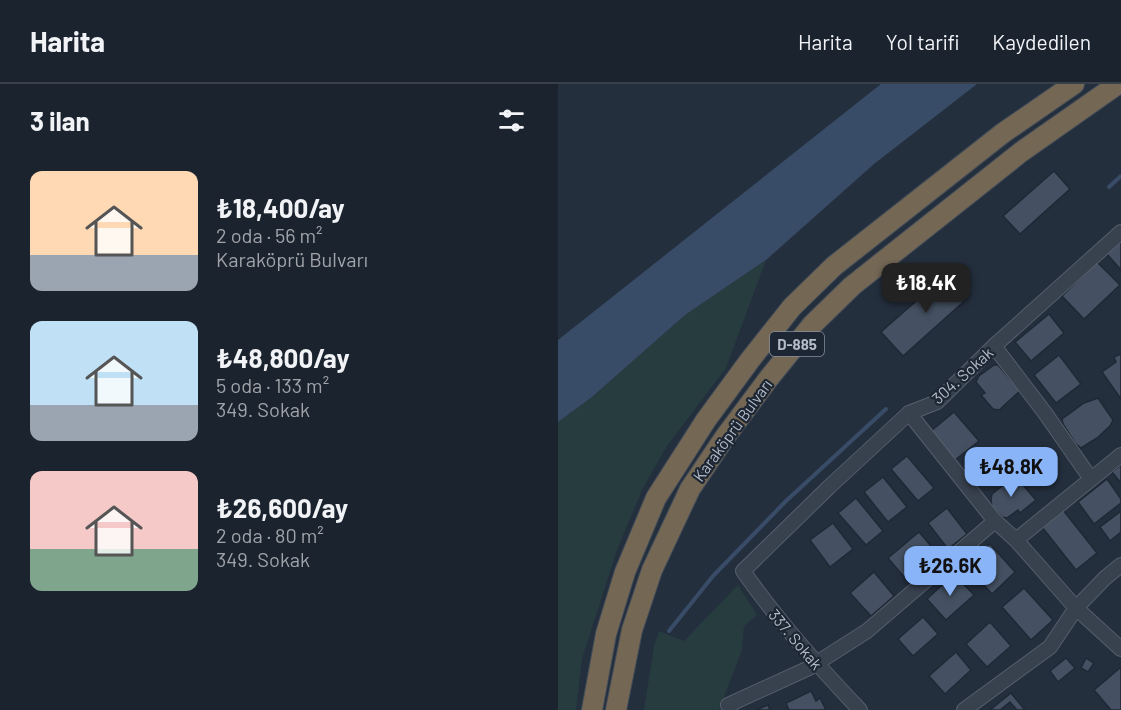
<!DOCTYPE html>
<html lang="tr">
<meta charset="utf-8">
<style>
body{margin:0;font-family:Barlow,sans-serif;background:#242b36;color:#f1f3f6;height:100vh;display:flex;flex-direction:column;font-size:22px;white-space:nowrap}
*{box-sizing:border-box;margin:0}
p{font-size:20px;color:#a0a4aa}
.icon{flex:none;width:33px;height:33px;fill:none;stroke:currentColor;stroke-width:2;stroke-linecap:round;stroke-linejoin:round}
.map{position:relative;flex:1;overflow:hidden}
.sheet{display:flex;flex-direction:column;background:#1b232e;width:558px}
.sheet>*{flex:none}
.price{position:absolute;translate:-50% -51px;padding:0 14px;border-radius:12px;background:#8ab4f8;color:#111;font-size:20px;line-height:39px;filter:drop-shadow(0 2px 3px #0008)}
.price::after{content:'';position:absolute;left:50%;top:36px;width:18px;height:14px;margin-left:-9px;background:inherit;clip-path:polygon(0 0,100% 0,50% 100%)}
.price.on{background:#222;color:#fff}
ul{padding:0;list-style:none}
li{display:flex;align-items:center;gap:18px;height:150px;padding:0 30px}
li span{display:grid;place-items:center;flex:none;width:168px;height:120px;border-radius:12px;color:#555}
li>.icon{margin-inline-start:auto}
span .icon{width:72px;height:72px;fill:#fffc;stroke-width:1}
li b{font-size:26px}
h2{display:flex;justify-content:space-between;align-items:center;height:72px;padding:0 30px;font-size:26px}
header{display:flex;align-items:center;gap:36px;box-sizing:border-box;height:84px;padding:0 30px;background:#1b232e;border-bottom:2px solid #39404a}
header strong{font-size:28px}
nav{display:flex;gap:33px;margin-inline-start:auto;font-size:21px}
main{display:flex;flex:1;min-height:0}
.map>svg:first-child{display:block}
.green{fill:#263c3f}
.water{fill:#394c67}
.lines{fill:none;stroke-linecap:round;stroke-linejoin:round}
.stream{stroke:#394c67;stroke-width:4}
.building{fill:#455162;stroke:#1f2835;stroke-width:1.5}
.minor-casing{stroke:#565f6c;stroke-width:16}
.highway-casing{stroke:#434c59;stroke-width:22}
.minor{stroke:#38414e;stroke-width:14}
.highway{stroke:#746855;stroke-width:20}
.labels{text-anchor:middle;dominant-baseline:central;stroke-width:4.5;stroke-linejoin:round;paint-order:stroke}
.shield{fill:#1d2633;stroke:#878f9c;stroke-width:1.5}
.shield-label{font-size:15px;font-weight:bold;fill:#b4bcc9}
.street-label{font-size:16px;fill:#b4bcc9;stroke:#1d2633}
</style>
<header>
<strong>Harita</strong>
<nav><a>Harita</a><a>Yol tarifi</a><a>Kaydedilen</a></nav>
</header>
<main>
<section class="sheet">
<h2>3 ilan<svg class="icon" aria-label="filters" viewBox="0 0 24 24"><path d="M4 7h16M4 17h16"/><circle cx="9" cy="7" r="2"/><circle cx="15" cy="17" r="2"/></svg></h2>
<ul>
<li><span style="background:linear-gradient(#ffd9b3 70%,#9aa5b1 0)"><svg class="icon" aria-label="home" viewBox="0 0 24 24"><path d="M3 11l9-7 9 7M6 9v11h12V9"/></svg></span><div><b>₺18,400/ay</b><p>2 oda · 56 m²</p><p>Karaköprü Bulvarı</p></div></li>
<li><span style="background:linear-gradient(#bfe0f5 70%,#9aa5b1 0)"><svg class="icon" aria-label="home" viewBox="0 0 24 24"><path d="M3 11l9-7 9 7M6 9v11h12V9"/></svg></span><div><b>₺48,800/ay</b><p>5 oda · 133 m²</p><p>349. Sokak</p></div></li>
<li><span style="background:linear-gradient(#f6c9c9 65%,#7fa58c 0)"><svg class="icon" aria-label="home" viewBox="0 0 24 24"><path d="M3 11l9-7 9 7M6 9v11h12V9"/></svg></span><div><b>₺26,600/ay</b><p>2 oda · 80 m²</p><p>349. Sokak</p></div></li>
</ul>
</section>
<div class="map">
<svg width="563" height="626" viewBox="0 0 563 626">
<rect width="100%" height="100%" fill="#242f3e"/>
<g class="green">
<polygon points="208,176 168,284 109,362 85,404 59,466 24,575 18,626 0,626 0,338 34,313 127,231"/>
<polygon points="180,501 199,531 186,542 184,566 161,626 86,626 96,562 101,547 126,557"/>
</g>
<polygon class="water" points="323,0 419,0 316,80 208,176 127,231 34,313 0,338 0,256"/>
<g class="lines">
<g class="stream">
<polyline points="551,103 563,92"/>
<polyline points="111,547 155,492 228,417 328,325"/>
</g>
</g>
<g class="building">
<polygon points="496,87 512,105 462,150 445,132"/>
<polygon points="563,155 563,186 548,169"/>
<polygon points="539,178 562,201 526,235 504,212"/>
<polygon points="391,188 412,212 345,272 323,248"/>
<polygon points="491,230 506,249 473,277 457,258"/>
<polygon points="563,270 563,315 544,288 558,278 556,273"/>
<polygon points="501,271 523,300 498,319 476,291"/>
<polygon points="436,281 440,281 462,307 441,326 435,325 423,311 427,309 418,298 421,292"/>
<polygon points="540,314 555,336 552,342 539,354 523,364 517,359 505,340 504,335 526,319"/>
<polygon points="396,328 421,357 397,376 373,347"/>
<polygon points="349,372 376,404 360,417 333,385"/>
<polygon points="563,381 563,399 554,388"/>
<polygon points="457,392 478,416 462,429 460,426 449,434 444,433 434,423 433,416 434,410"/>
<polygon points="325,393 349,423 330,438 306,408"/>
<polygon points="549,395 563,415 563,419 536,440 520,418"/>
<polygon points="298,414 325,447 308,461 280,429"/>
<polygon points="389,424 409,450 390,465 370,439"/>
<polygon points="505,426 539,469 518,486 484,443"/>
<polygon points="563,427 563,448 552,457 542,443"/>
<polygon points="275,439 295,465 272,483 252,456"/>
<polygon points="361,448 383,474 352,500 330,474"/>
<polygon points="432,460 457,488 434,510 408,481"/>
<polygon points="316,488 336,512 313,532 292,509"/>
<polygon points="396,490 416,511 388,536 369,515"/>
<polygon points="466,504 495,536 473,556 444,523"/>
<polygon points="365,533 380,550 355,572 340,555"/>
<polygon points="432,538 453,562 429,583 408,560"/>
<polygon points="398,568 413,586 387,610 371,592"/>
<polygon points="508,574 517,584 500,598 492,587"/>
<polygon points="528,574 536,579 530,588 523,584"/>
<polygon points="563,583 563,626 553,626 536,606"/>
<polygon points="253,607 258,617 262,614 268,626 231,626 228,619"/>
<polygon points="453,609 467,626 459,626 452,618 442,626 432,626"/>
<polygon points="210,621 212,626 198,626"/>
</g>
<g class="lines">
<g class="minor-casing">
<g id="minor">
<polyline points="436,262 487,329 533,395"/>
<polyline points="351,329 437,437 458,456 518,524 563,565"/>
<polyline points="458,456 563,371"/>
<polyline points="172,626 170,621 251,584 309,547 437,437"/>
<path d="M302,626C260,582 220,537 185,487L271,403L351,329L379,318L436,262L563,148"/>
<polyline points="406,626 492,563 518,524 547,494 563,481"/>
</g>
</g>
<g class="highway-casing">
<g id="highway">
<polyline points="34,626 48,550 67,488 98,414 148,336 192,276 234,223 276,182 445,49 516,0"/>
<polyline points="58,626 74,546 94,486 132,405 167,353 211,294 254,241 294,202 463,68 560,0"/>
</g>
</g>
<use href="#minor" class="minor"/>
<use href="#highway" class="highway"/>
</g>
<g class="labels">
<rect class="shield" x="212" y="248" width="54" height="24" rx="4.5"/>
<g class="shield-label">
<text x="239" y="260">D-885</text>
</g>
<g class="street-label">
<text transform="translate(404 291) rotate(-42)">304. Sokak</text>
<text transform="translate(174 346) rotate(-54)">Karaköprü Bulvarı</text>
<text transform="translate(238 555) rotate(50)">337. Sokak</text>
</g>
</g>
</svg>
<b class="price on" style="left:368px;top:230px">₺18.4K</b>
<b class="price" style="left:453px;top:414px">₺48.8K</b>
<b class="price" style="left:392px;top:513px">₺26.6K</b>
</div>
</main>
